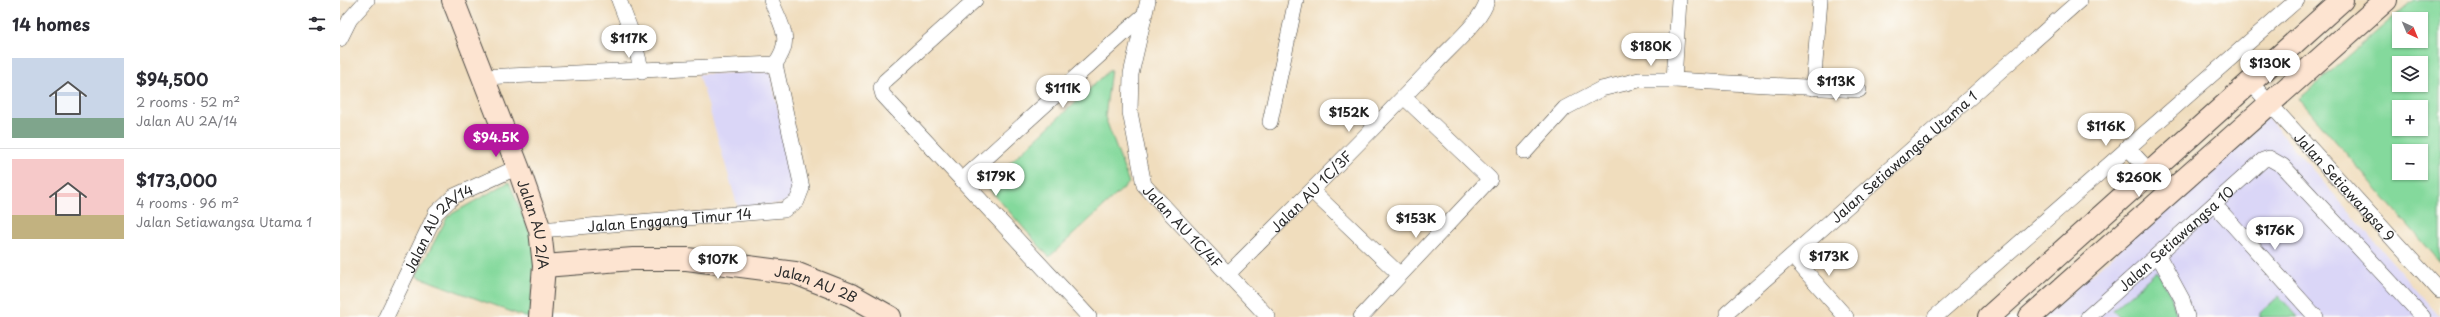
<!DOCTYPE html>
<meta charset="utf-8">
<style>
body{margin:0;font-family:"Playpen Sans",sans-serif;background:#f2f2f3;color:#2b2b33;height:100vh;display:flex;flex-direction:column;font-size:15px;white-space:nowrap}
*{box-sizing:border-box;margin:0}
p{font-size:13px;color:#7c7c81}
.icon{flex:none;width:22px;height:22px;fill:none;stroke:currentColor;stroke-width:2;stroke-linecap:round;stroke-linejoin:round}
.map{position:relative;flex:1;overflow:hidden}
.sheet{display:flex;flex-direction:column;background:#fff;width:340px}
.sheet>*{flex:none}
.needle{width:26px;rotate:136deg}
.tools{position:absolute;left:2052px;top:12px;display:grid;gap:8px}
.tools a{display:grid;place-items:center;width:36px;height:36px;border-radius:0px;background:#fff;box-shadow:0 1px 3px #0004;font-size:20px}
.price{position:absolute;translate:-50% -34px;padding:0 9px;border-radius:14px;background:#fff;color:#222;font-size:13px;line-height:26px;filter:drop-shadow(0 1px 2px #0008)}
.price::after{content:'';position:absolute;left:50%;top:24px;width:12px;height:9px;margin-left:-6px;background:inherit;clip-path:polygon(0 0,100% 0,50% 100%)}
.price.current{background:#b5179e;color:#fff}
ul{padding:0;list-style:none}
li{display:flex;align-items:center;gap:12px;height:100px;padding:0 12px}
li+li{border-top:1px solid #e1e1e2}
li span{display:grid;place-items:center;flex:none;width:112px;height:80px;border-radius:0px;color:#555}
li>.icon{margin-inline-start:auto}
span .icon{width:48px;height:48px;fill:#fffc;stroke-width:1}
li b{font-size:17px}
h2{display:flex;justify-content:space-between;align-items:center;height:48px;padding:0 12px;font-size:17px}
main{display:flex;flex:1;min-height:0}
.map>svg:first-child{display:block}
.built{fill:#dad6f7}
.green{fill:#84d99c;stroke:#588264;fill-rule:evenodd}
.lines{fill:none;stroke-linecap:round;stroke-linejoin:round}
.street-casing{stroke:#494641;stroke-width:16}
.secondary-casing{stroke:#494641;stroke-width:24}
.street{stroke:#fff;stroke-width:15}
.secondary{stroke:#fde4d1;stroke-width:22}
.labels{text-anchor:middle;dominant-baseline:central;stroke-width:3.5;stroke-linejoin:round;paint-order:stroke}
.street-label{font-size:14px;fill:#2b2b2b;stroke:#fdfcf7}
</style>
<main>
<section class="sheet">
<h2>14 homes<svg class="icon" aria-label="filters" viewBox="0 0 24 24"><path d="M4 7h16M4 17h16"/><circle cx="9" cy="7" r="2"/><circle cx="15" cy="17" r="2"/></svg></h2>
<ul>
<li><span style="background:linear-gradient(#c9d6e8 75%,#7fa58c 0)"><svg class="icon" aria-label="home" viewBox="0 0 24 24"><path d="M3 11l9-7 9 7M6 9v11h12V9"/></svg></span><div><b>$94,500</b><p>2 rooms · 52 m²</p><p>Jalan AU 2A/14</p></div></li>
<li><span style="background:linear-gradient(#f6c9c9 70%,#c2b280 0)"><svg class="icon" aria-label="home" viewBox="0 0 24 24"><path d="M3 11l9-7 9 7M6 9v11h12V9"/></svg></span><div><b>$173,000</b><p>4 rooms · 96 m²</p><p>Jalan Setiawangsa Utama 1</p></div></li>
</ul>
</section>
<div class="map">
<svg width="2100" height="317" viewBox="0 0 2100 317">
<rect width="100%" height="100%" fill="#fdfcf7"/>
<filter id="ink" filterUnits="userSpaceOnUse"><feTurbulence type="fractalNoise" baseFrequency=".025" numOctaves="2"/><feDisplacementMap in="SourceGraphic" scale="8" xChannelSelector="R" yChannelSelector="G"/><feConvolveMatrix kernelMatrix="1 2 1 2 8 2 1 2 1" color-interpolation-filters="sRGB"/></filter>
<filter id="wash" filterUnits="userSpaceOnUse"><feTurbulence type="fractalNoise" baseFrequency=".012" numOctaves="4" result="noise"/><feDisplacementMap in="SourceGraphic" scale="16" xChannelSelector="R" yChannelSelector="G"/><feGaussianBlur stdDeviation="0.9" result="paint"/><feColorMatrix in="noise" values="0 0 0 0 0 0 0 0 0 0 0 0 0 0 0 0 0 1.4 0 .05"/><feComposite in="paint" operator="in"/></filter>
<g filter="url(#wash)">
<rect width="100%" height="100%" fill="#f0ddbd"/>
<g class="built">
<polygon points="430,72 455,187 452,196 444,203 398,208 359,74"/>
<polygon points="1927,117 2100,317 1704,317"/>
</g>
<g class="green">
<path d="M2073,0H2100V262L1959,99ZM2059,19H2081V41H2059ZM2059,63H2081V85H2059ZM2059,107H2081V129H2059ZM2059,151H2081V173H2059Z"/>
<polygon points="771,69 765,117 789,183 709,257 646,185"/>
<polygon points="169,182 196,247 190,317 185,317 76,276 108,216"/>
<polygon points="1817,271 1831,296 1837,317 1779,317 1773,310"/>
<polygon points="1939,296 1958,317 1920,317 1920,313"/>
</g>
</g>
<g filter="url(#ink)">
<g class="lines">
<g class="street-casing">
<g id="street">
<polyline points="279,0 292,34 302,72"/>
<polyline points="635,0 545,81 541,88 543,95 749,317"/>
<path id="s1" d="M808,0L791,74L790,112L804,185L928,317"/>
<polyline points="0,39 10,19 27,0"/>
<polyline points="144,77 435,64"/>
<polyline points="1334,80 1339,0"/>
<path id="s2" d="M1910,82L2100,291"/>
<polyline points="1473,88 1480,0"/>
<polyline points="930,122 956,0"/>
<polyline points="1787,147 1810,172"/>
<polyline points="1185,152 1225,108 1261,89 1299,80 1334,80 1519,90"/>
<polyline points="622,180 804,15"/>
<polyline points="972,191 1060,275"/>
<polyline points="1874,204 1976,317"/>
<path id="s3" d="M200,230L444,210L457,201L462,188L435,64C454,39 441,26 431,0"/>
<polyline points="1818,255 1842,299 1847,317"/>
<polyline points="1452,256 1506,317"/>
<path id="s4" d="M888,274C958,204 1028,135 1096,63C1110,47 1143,20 1147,0"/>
<path id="s5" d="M1387,313L1740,0"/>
<path id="s6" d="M46,317L96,213L114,196L178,167"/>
<polyline points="1021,317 1150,179 1064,97"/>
<polyline points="1595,317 1957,0"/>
<path id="s7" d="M1748,317L1923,160L1929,158L1943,166L2083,317"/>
</g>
</g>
<g class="secondary-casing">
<g id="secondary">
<path id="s8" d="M113,0L178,167L200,230L204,266L200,317"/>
<path id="s9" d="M204,266L293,259H347L455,273L511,295L550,317"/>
<polyline points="1649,317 2002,0"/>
<polyline points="1690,317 2046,0"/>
</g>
</g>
<use href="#street" class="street"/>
<use href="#secondary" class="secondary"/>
</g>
</g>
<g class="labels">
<g class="street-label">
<text stroke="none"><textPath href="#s5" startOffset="236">Jalan Setiawangsa Utama 1</textPath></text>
<text stroke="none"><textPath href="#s2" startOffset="141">Jalan Setiawangsa 9</textPath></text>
<text stroke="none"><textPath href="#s4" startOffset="117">Jalan AU 1C/3F</textPath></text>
<text stroke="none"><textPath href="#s3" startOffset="130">Jalan Enggang Timur 14</textPath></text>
<text stroke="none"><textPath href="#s8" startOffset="239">Jalan AU 2/A</textPath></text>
<text stroke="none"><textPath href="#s1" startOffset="245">Jalan AU 1C/4F</textPath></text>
<text stroke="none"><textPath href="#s6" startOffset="105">Jalan AU 2A/14</textPath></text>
<text stroke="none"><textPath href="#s7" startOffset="118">Jalan Setiawangsa 10</textPath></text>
<text stroke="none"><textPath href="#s9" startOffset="275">Jalan AU 2B</textPath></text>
</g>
</g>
</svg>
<div class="tools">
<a><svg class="needle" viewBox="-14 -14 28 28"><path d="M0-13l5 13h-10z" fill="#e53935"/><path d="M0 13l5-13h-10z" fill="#7c7c81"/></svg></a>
<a><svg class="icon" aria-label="layers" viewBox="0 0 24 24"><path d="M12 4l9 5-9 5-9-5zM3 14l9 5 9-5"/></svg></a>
<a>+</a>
<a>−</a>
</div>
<b class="price" style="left:289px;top:59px">$117K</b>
<b class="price" style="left:1311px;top:67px">$180K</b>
<b class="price" style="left:1930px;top:84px">$130K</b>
<b class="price" style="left:1496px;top:102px">$113K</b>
<b class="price" style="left:723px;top:109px">$111K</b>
<b class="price" style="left:1009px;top:133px">$152K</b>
<b class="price" style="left:1766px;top:147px">$116K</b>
<b class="price current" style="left:156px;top:158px">$94.5K</b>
<b class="price" style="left:656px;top:197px">$179K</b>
<b class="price" style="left:1799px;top:198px">$260K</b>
<b class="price" style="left:1076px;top:239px">$153K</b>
<b class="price" style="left:1935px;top:251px">$176K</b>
<b class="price" style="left:1489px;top:277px">$173K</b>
<b class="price" style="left:378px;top:280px">$107K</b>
</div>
</main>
